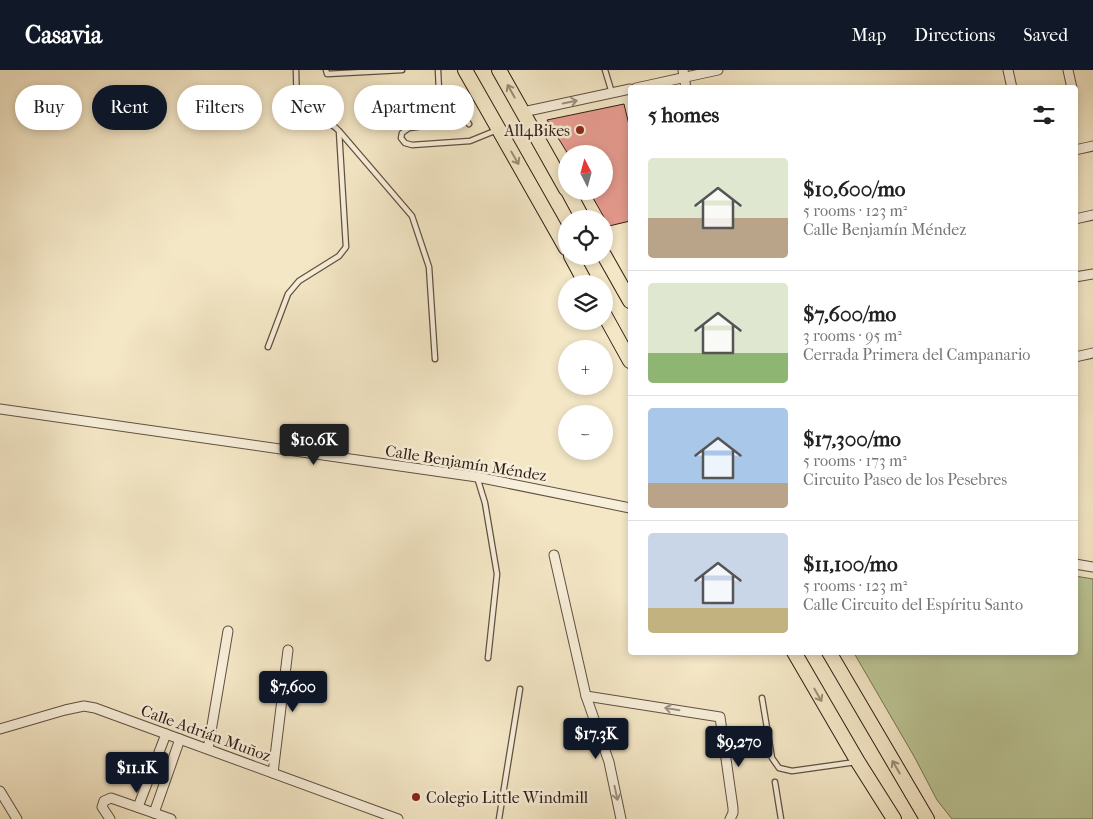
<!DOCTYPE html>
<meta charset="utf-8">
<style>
body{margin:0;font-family:"IM FELL French Canon",serif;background:#f2f2f2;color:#222;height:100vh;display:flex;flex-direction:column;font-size:19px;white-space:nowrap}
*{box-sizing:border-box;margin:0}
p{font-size:16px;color:#767676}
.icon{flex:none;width:28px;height:28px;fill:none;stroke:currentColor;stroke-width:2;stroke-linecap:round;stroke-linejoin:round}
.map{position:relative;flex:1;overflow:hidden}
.details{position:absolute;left:628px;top:15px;width:450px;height:570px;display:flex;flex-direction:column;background:#fff;border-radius:5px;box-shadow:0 2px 8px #0003}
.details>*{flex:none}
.banner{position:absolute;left:15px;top:15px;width:475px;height:45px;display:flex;gap:10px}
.needle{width:32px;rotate:354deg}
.fabs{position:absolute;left:558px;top:75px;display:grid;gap:10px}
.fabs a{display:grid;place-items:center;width:55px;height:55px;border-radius:50%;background:#fff;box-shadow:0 2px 8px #0003;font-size:25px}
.price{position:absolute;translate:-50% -42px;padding:0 11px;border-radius:5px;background:#111827;color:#fff;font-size:16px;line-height:32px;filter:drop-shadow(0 1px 2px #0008)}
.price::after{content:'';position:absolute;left:50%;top:30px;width:15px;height:11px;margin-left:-8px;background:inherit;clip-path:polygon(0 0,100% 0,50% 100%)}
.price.on{background:#222;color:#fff}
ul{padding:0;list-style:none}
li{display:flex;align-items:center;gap:15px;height:125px;padding:0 20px}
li+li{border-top:1px solid #e0e0e0}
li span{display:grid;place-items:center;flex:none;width:140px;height:100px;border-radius:5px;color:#555}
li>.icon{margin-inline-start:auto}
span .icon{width:60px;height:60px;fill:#fffc;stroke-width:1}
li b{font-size:21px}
h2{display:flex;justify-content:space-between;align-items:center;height:60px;padding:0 20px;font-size:21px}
.chip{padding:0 18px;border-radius:22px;background:#fff;box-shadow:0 2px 8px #0003;font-size:18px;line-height:45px}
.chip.on{background:#111827;color:#fff}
header{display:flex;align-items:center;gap:30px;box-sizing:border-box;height:70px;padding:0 25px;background:#111827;color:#fff}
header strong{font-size:24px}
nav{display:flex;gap:28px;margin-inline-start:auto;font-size:18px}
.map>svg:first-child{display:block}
.green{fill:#bbc595;stroke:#747155}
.building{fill:#e99d92;stroke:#2e1d15}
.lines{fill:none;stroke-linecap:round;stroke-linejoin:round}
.service-casing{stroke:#605041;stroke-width:7}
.minor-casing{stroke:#605041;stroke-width:11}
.primary-casing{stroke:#2e1d15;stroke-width:16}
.service{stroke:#f8efda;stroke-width:4.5}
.minor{stroke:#f8efda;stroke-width:9}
.primary{stroke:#f4e7c6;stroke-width:14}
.oneway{stroke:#9b8c76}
.oneway2{stroke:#9d9081}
.poi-dot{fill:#8f2418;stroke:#f8efda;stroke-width:2}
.labels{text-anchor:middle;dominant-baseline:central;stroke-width:5;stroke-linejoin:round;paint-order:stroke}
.poi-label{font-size:16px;fill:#2e1d15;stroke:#f8efda;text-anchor:end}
.street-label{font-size:16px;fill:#2e1d15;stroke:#f8efda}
</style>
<header>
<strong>Casavia</strong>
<nav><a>Map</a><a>Directions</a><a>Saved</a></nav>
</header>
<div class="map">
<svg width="1093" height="749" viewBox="0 0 1093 749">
<rect width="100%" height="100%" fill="#f4e7c6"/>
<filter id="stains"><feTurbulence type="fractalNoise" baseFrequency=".004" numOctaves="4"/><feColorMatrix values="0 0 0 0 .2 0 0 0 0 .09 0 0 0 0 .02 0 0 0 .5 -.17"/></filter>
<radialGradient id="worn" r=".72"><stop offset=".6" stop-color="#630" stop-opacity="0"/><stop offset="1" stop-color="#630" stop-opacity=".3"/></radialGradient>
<polygon class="green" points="1075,506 1093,509 1093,749 952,749 937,730 915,688 854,583 1075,582"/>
<polygon class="building" points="624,34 630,59 630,151 609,156 589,121 604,121 604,84 568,84 547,50"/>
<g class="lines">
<g class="service-casing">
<g id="service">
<polyline points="326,0 327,4 402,0"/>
<polyline points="438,0 440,41 430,53 424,56 409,58 402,63 401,68 405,73 412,75 470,71 497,60"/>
<polyline points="605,0 612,23"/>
<path d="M440,41C457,42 458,40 469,54"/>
<polyline points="340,62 412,146 429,197 435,289"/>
<path d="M268,277L288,224L299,211L339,186L346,177L339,61C332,53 328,54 318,51C293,44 297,21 296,0"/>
<polyline points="477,407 485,433 497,504 488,588"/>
<polyline points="762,628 772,688 779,698 792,701 856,692"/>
<polyline points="775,712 781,749"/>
<polyline points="499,749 520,619"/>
</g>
</g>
<g class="minor-casing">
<g id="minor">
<polyline points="683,0 686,18"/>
<polyline points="1008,0 1012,18"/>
<polyline points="1068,0 1072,18"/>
<polyline points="636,18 718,0"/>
<polyline points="523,42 630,19"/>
<polyline points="1075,80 1093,76"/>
<polyline points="1075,149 1093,145"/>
<polyline points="1075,207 1093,204"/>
<polyline points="1075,287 1093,283"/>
<polyline points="0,339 477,407 630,438"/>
<polyline points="554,485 586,626 609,692 621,749"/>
<polyline points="1075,494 1093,497"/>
<polyline points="586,626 720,647 733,738 733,743 730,749"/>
<polyline points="0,659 65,640 84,636 95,638 398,749"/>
<polyline points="208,679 228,561"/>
<polyline points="273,703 288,580"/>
<polyline points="0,721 17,749"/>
<polyline points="138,737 166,664"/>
<polyline points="154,743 180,669"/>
<polyline points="110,749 102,737 104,731 111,728 171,749"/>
</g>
</g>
<g class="primary-casing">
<g id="primary">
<polyline points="465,0 566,178"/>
<polyline points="499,0 566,119"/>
<polyline points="568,121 583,149"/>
<polyline points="604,185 630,231"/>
<polyline points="571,186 586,214"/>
<polyline points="604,244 630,291"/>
<polyline points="794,582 858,692 894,749"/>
<polyline points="829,582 927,749"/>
</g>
</g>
<use href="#service" class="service"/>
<use href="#minor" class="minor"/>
<use href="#primary" class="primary"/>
</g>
<defs><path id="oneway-shaft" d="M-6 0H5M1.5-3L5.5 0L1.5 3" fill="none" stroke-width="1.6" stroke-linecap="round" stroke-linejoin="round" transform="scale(1.25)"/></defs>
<g class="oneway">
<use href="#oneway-shaft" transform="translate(511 21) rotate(-119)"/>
<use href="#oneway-shaft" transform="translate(515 88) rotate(60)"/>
<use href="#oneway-shaft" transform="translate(818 625) rotate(60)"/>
<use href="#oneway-shaft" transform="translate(896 697) rotate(-120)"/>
</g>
<g class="oneway2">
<use href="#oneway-shaft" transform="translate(570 32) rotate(-12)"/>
<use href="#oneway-shaft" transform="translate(672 639) rotate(-171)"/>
<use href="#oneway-shaft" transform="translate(616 723) rotate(78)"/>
</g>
<g class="poi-dot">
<circle cx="580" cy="60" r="5"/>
<circle cx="416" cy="727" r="5"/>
</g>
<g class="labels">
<g class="poi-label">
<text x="570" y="60">All4Bikes</text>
<text x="426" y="727" text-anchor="start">Colegio Little Windmill</text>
</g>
<g class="street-label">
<text transform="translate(466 393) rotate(9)">Calle Benjamín Méndez</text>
<text transform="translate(206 663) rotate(20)">Calle Adrián Muñoz</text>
</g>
</g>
<rect width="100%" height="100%" filter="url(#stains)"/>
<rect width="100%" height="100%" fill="url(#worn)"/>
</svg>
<div class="fabs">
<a><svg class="needle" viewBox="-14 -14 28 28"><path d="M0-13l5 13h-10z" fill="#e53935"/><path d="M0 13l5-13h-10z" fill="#767676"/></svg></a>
<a><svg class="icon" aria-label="locate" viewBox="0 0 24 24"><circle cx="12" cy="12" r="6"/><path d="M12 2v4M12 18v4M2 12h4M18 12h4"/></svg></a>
<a><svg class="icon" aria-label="layers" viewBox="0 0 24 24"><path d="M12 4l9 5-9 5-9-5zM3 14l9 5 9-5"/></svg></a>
<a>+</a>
<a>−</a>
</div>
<b class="price on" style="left:314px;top:396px">$10.6K</b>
<b class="price" style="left:293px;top:643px">$7,600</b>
<b class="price" style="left:596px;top:690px">$17.3K</b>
<b class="price" style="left:739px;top:698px">$9,270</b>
<b class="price" style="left:137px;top:724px">$11.1K</b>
<div class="banner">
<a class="chip">Buy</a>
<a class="chip on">Rent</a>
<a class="chip">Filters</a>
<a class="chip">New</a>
<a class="chip">Apartment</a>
</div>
<section class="details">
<h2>5 homes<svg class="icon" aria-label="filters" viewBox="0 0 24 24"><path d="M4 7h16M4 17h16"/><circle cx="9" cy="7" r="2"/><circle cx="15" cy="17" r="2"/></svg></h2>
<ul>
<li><span style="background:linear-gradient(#dfe7d0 60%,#b9a48a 0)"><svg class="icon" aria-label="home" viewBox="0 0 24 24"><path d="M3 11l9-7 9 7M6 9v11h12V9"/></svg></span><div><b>$10,600/mo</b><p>5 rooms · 123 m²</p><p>Calle Benjamín Méndez</p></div></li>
<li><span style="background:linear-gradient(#dfe7d0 70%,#8fb573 0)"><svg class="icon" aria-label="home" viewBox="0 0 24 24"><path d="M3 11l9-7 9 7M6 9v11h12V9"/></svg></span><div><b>$7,600/mo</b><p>3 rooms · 95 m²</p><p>Cerrada Primera del Campanario</p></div></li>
<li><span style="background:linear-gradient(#a9c7e8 75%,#b9a48a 0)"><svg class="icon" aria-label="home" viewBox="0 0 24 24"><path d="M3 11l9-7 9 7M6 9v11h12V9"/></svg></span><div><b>$17,300/mo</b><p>5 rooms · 173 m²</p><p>Circuito Paseo de los Pesebres</p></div></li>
<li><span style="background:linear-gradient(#c9d6e8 75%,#c2b280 0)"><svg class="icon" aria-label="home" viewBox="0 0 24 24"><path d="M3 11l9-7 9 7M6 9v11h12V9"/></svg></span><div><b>$11,100/mo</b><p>5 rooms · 123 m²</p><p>Calle Circuito del Espíritu Santo</p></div></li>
</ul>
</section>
</div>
